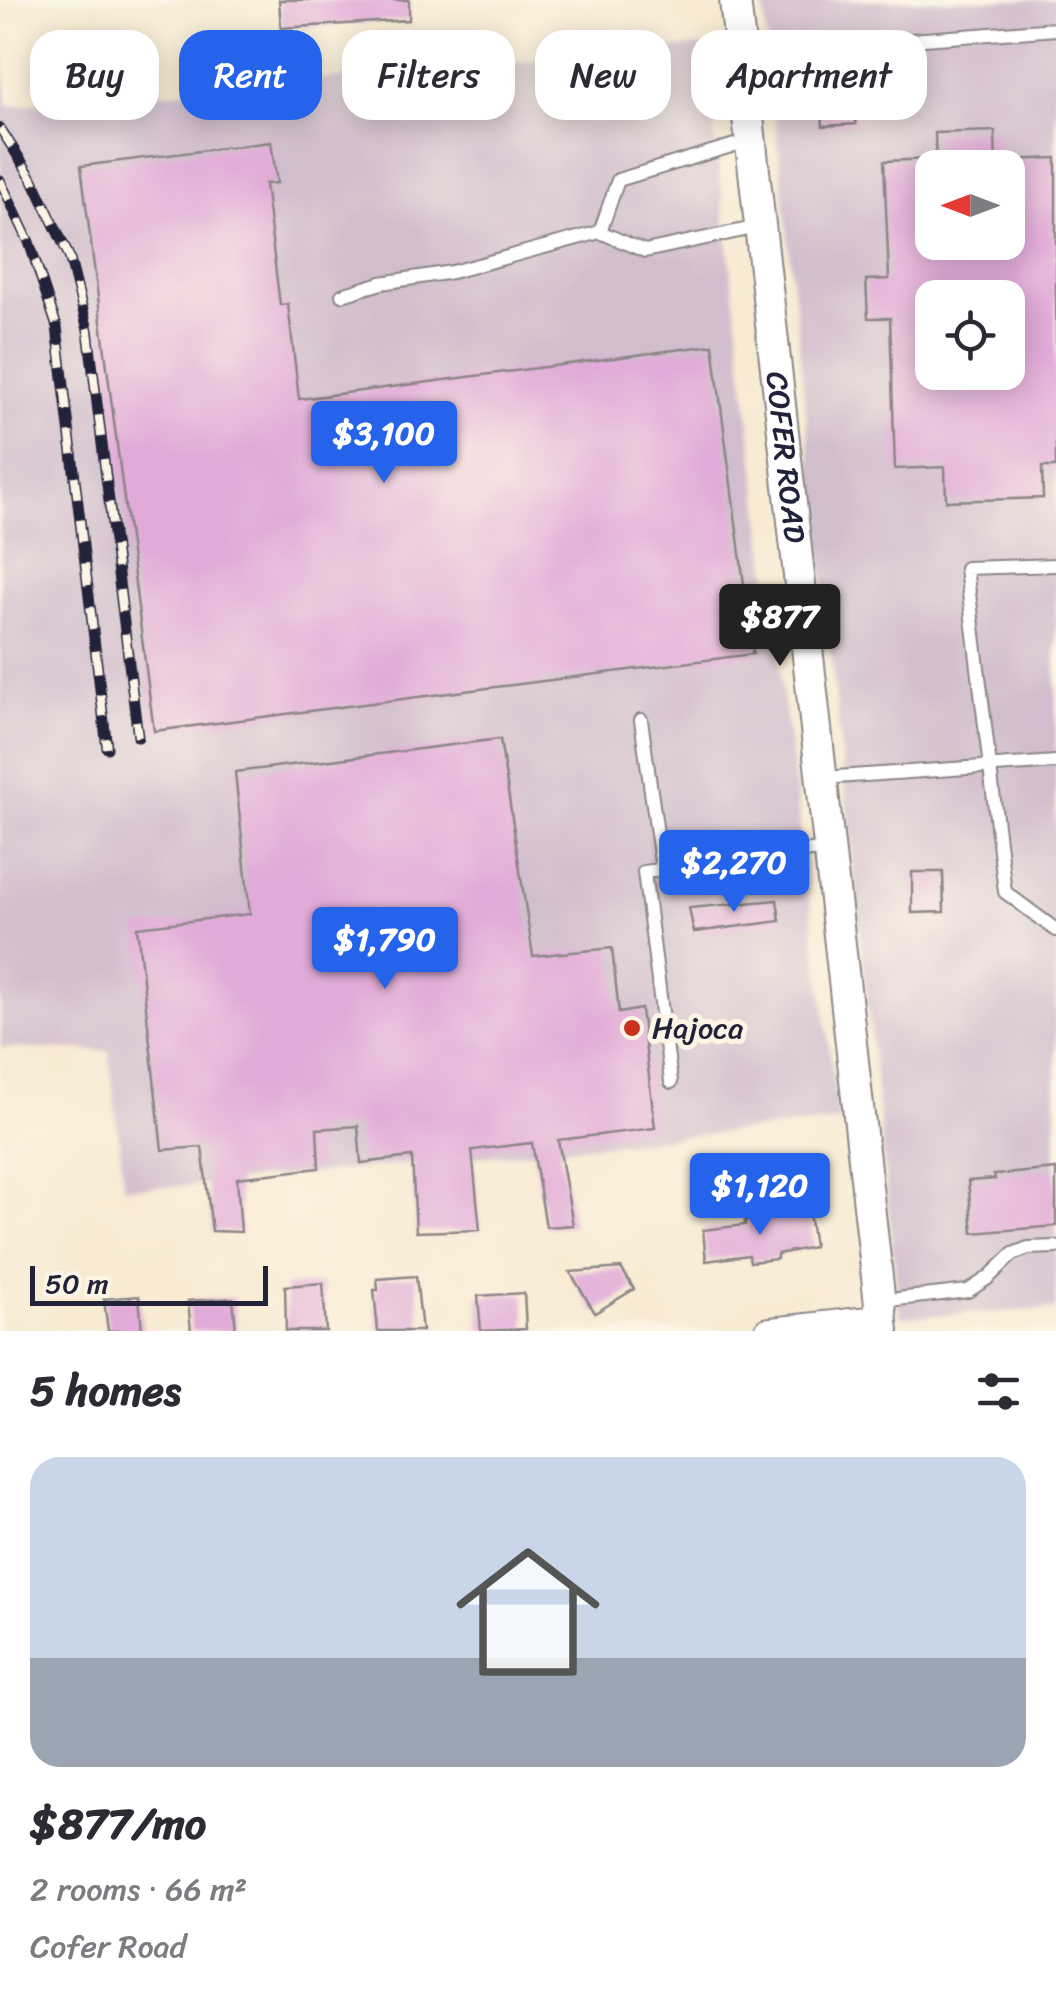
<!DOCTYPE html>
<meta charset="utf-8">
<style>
body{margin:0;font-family:Sriracha,sans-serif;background:#f2f2f3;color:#2b2b33;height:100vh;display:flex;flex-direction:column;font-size:38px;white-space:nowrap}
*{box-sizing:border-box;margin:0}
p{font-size:32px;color:#7c7c81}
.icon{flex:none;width:55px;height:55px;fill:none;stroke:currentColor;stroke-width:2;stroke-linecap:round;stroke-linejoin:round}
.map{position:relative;height:1331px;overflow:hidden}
.side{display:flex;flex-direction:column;background:#fff;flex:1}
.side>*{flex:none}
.guide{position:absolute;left:30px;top:30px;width:998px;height:90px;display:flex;gap:20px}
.needle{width:65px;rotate:270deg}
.controls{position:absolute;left:915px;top:150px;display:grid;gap:20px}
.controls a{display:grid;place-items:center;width:110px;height:110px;border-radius:20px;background:#fff;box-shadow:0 5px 25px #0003;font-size:50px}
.scale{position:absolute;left:30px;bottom:25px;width:238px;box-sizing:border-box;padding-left:10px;border:5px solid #22223b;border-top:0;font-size:28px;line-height:35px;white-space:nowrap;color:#22223b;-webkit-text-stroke:8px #fcf5e5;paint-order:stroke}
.price{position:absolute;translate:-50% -85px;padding:0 22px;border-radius:10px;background:#2563eb;color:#fff;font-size:32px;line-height:65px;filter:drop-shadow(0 2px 5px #0008)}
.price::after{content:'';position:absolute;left:50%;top:60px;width:30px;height:22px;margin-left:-15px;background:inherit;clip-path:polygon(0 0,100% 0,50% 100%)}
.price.selected{background:#222;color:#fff}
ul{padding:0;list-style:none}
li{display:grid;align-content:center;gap:20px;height:530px;padding:0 30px}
li span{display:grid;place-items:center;height:310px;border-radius:30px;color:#555}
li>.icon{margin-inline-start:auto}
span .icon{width:180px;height:180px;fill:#fffc;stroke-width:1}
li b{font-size:42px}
h2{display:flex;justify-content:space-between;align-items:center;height:120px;padding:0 30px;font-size:42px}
.pill{padding:0 35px;border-radius:30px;background:#fff;box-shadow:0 5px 25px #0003;font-size:35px;line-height:90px}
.pill.selected{background:#2563eb;color:#fff}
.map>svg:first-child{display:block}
.industrial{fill:#d0bdcd;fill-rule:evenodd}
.building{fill:#e1aad8;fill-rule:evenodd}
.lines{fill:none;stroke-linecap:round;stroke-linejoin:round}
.service-casing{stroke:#8c8687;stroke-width:16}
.minor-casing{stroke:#8c8687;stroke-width:29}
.tertiary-casing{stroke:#8c8687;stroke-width:34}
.service{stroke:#fff;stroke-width:12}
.minor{stroke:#fff;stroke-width:25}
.tertiary{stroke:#fff;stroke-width:30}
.rail-casing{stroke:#22223b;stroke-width:11}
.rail{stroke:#fcf5e5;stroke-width:8;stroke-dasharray:22;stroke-linecap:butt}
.poi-dot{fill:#c8321e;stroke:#fcf5e5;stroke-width:4}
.labels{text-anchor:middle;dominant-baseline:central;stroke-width:10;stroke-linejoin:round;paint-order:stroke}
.street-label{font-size:30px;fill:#22223b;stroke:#fcf5e5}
.poi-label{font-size:30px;fill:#22223b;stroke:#fcf5e5;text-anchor:start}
</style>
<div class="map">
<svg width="1056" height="1331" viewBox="0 0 1056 1331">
<rect width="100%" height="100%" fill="#fcf5e5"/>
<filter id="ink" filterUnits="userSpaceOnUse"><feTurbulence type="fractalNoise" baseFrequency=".01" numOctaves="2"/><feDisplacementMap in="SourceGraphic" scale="20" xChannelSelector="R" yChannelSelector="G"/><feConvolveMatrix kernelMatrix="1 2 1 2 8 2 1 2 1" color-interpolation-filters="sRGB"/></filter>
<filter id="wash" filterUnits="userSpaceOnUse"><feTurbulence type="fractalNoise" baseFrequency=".0048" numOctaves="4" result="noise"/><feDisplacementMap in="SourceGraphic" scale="40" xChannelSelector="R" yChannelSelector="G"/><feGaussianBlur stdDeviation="2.25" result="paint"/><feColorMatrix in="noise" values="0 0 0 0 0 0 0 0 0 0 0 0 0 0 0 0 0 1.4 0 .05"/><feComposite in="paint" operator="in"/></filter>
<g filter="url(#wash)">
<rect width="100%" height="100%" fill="#f7ebd3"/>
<g class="industrial">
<polygon points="0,0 7,106 704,46 779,665 839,1121 187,1186 124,1188 109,1051 0,1048"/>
<path d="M763,0H1056V1309L900,1317ZM932,168H1008V242H932ZM932,298H1008V372H932Z"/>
</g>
<g id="blocks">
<g class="building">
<polygon points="279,0 409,0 409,20 281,28"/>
<polygon points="854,98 856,124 823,126 821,100"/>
<polygon points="995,131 996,168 936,168 935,133"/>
<polygon points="271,142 277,183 265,184 280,305 288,304 299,399 713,345 753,654 154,731 81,166"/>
<path d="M1056,158V467H1042L1043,498L946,501L945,467L895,469L890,318H868L866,280L889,279L884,161L932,159V242H1008V160ZM932,298H1008V372H932Z"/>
<polygon points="500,739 533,956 612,948 619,1013 641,1009 655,1128 558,1140 573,1225 546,1227 532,1143 472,1150 480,1230 416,1232 412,1157 361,1163 358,1126 317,1129 319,1168 237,1178 241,1232 212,1231 202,1147 162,1150 137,927 250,914 235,772"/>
<polygon points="912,872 943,872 944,912 912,913"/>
<polygon points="777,900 780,921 694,932 689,908"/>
<polygon points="1056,1169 1056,1226 973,1233 968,1181 995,1179 994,1175"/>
<polygon points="809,1213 814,1247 777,1254 777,1259 750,1262 749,1255 706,1261 703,1230 745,1225 745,1221"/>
<polygon points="621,1268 634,1289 595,1313 570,1272"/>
<polygon points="416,1276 422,1331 378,1331 374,1290 378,1290 377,1279"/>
<polygon points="323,1283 326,1331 286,1331 285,1286"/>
<polygon points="524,1293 526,1329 481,1331 478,1296"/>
<polygon points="139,1296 142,1331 108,1331 104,1299"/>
<polygon points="233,1298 236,1331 191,1331 188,1301"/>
</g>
</g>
</g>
<g filter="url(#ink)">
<use href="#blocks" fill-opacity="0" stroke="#8c8687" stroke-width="2.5"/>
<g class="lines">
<g class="service-casing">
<g id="service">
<polyline points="741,53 1056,29"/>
<polyline points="600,232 645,251 758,227"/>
<polyline points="342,295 381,283 452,272 600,232 618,180 748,141"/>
<polyline points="1056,565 966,568 1005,892 1056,930"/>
<polyline points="641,720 662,869"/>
<polyline points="822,778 1056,762"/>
<polyline points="671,1082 644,872 827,849"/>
<polyline points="880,1301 968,1291 988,1278 1013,1254 1028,1248 1056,1247"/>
</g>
</g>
<g class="minor-casing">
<polyline id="minor" points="767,1331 882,1318"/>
</g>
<g class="tertiary-casing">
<g id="tertiary">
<path id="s1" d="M735,0L883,1331"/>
</g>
</g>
<use href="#service" class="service"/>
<use href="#minor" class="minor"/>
<use href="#tertiary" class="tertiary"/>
<g class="rail-casing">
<g id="rail">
<polyline points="0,128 32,178 69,256 88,330 138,737"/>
<polyline points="0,180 29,242 57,327 107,748"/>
</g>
</g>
<use href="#rail" class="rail"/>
</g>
</g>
<circle class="poi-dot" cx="632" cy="1028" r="10"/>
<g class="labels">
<g class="street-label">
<text stroke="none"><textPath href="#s1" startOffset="460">COFER ROAD</textPath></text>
</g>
<g class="poi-label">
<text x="652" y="1028">Hajoca</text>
</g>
</g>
</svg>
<div class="controls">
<a><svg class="needle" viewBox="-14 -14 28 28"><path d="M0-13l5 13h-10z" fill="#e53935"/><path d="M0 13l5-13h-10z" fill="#7c7c81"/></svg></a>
<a><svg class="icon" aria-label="locate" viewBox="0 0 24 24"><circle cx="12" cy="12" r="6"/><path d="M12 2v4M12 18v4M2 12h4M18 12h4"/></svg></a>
</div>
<div class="scale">50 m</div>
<b class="price" style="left:384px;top:486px">$3,100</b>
<b class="price selected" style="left:780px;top:669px">$877</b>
<b class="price" style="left:734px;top:915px">$2,270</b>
<b class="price" style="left:385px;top:992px">$1,790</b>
<b class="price" style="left:760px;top:1238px">$1,120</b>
<div class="guide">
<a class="pill">Buy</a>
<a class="pill selected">Rent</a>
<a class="pill">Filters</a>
<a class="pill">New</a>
<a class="pill">Apartment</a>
</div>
</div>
<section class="side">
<h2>5 homes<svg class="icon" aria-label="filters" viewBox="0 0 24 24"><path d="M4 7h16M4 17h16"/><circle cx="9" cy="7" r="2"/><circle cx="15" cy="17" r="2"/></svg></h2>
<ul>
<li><span style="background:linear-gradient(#c9d6e8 65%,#9aa5b1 0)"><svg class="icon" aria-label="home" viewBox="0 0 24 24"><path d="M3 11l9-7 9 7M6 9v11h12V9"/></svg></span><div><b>$877/mo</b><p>2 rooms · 66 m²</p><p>Cofer Road</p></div></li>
</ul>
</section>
